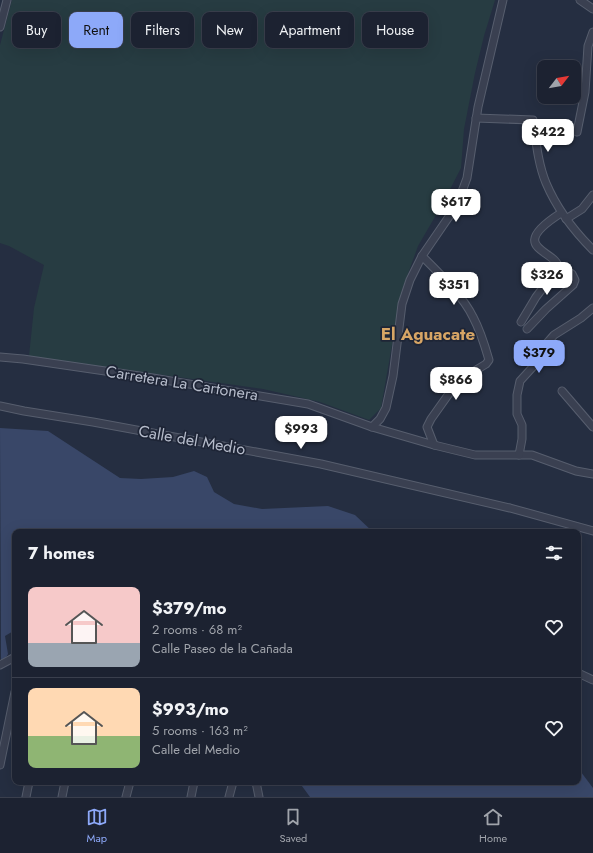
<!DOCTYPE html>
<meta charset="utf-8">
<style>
body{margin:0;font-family:Jost,sans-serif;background:#292f3d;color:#f1f3f6;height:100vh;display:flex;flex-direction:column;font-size:15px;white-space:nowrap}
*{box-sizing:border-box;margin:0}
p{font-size:13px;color:#a0a4ab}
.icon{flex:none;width:22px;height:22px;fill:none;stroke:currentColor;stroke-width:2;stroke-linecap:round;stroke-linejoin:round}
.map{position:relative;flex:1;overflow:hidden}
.sheet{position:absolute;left:12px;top:529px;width:569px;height:256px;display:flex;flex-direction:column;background:#1c2231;border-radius:8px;box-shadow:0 4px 16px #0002,0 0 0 1px #3a3f4d}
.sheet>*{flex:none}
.top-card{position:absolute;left:12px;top:12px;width:569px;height:36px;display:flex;gap:8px}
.needle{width:26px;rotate:59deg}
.fabs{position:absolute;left:537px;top:60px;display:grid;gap:8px}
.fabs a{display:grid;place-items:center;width:44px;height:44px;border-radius:8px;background:#1c2231;box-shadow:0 4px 16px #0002,0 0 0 1px #3a3f4d;font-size:20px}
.price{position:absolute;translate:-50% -34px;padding:0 9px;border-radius:8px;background:#fff;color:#222;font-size:13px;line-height:26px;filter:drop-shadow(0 1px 2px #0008)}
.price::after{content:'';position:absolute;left:50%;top:24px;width:12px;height:9px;margin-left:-6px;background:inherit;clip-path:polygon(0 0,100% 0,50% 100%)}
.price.current{background:#8da9f9;color:#111}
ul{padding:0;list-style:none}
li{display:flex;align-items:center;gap:12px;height:100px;padding:0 16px}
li+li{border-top:1px solid #3a3f4d}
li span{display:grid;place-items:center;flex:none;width:112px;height:80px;border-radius:8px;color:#555}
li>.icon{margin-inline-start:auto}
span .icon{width:48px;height:48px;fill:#fffc;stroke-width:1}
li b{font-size:17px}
h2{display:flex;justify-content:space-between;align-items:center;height:48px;padding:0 16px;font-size:17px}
.tag{padding:0 14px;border-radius:8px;background:#1c2231;box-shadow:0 4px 16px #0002,0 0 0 1px #3a3f4d;font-size:14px;line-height:36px}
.tag.current{background:#8da9f9;color:#111}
.menu{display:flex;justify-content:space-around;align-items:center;height:56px;border-top:1px solid #3a3f4d;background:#1c2231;font-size:11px;color:#a0a4ab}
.menu a{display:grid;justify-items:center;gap:2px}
.menu .current{color:#8da9f9}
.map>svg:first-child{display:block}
.green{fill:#273c42}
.water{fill:#394768}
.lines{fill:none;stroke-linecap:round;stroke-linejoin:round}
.minor-casing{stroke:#575e6e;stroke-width:9}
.minor{stroke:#3a4051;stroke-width:7}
.labels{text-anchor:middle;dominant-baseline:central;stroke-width:3.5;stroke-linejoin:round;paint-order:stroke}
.street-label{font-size:16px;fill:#b6bccb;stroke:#1e2536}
.neighbourhood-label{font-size:17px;font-weight:bold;fill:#d7a565;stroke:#1e2536}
</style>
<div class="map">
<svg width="593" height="797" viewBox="0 0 593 797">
<rect width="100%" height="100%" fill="#252e41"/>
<polygon class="green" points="12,0 495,0 484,36 475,73 464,129 461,168 443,203 418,246 401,293 381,408 369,420 320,402 263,389 29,356 34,308 44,265 9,246 0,243 0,45"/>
<g class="water">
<polygon points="0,428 48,431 120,478 141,479 173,477 194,471 207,477 214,492 234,504 262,509 328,506 355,515 373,532 15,532 15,630 5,636 8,654 5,659 1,661"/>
<polygon points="578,768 593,788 593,797 310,797 299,782 578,782"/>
</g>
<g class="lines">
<g class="minor-casing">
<g id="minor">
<polyline points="580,0 593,9"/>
<polyline points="0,27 7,0"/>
<path d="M476,118L533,120C536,141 538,164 546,183C557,209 573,230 593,250"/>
<polyline points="577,132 585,92 588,46 593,32"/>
<polyline points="566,219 582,209 593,195"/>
<path d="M422,256C438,272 463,296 473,317C480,330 485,346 489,360L486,364L458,381L431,419L427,427L434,445"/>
<path d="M521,322L536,297L558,268C559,250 503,250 561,213"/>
<polyline points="527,329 546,309 573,285 575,280 572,274 558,265"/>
<polyline points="0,357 23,359 153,378 308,404 372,427 434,445 475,455 532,455 576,471 593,474"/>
<polyline points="562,391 593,427"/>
<polyline points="0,406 24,411 93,422 321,464 510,508 593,531"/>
<polyline points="372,427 380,419 386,408 393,376 402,304 410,280 422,256 457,205 467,178 478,107 503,0"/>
<polyline points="519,455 522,439 522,425 517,414 517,395 520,381 541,358 547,343 554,335 581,318 593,308"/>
<polyline points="0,665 15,657"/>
<polyline points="578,673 593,680"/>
<polyline points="0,765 15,692"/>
<polyline points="256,782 259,797"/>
<polyline points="26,797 29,782"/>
<polyline points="62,797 65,782"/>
<polyline points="126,797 130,782"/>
<polyline points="191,797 194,782"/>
<polyline points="229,797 233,782"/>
</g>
</g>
<use href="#minor" class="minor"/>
</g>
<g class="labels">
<g class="street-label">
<text transform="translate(182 383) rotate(9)">Carretera La Cartonera</text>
<text transform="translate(192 440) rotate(10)">Calle del Medio</text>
</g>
<g class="neighbourhood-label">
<text x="428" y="334">El Aguacate</text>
</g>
</g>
</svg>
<div class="fabs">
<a><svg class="needle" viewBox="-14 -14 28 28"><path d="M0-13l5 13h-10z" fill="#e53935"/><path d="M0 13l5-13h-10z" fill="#a0a4ab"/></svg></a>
</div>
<b class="price" style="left:548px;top:153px">$422</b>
<b class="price" style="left:456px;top:223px">$617</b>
<b class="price" style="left:547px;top:296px">$326</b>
<b class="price" style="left:454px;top:306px">$351</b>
<b class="price current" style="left:539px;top:374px">$379</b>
<b class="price" style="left:456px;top:401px">$866</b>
<b class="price" style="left:301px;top:450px">$993</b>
<div class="top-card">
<a class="tag">Buy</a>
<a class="tag current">Rent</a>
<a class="tag">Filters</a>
<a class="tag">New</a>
<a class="tag">Apartment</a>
<a class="tag">House</a>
</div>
<section class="sheet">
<h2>7 homes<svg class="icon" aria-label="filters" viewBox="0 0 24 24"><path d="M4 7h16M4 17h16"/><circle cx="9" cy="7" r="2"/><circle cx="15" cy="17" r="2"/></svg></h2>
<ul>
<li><span style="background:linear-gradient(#f6c9c9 70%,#9aa5b1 0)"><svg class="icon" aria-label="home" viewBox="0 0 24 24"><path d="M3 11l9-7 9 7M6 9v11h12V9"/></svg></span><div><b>$379/mo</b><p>2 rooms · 68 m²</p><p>Calle Paseo de la Cañada</p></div><svg class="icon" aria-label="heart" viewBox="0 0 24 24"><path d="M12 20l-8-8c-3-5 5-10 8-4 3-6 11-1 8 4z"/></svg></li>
<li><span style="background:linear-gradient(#ffd9b3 60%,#8fb573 0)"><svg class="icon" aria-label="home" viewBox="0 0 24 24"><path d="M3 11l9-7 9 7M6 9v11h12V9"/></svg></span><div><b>$993/mo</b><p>5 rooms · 163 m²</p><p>Calle del Medio</p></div><svg class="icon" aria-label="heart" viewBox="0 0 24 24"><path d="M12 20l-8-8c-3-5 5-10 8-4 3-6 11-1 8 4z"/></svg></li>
</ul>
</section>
</div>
<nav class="menu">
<a class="current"><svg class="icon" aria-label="map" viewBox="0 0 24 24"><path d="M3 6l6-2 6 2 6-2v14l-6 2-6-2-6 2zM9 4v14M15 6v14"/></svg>Map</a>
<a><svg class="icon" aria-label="saved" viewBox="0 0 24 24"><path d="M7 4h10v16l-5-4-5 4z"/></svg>Saved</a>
<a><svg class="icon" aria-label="home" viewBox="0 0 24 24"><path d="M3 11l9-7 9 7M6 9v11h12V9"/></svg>Home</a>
</nav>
